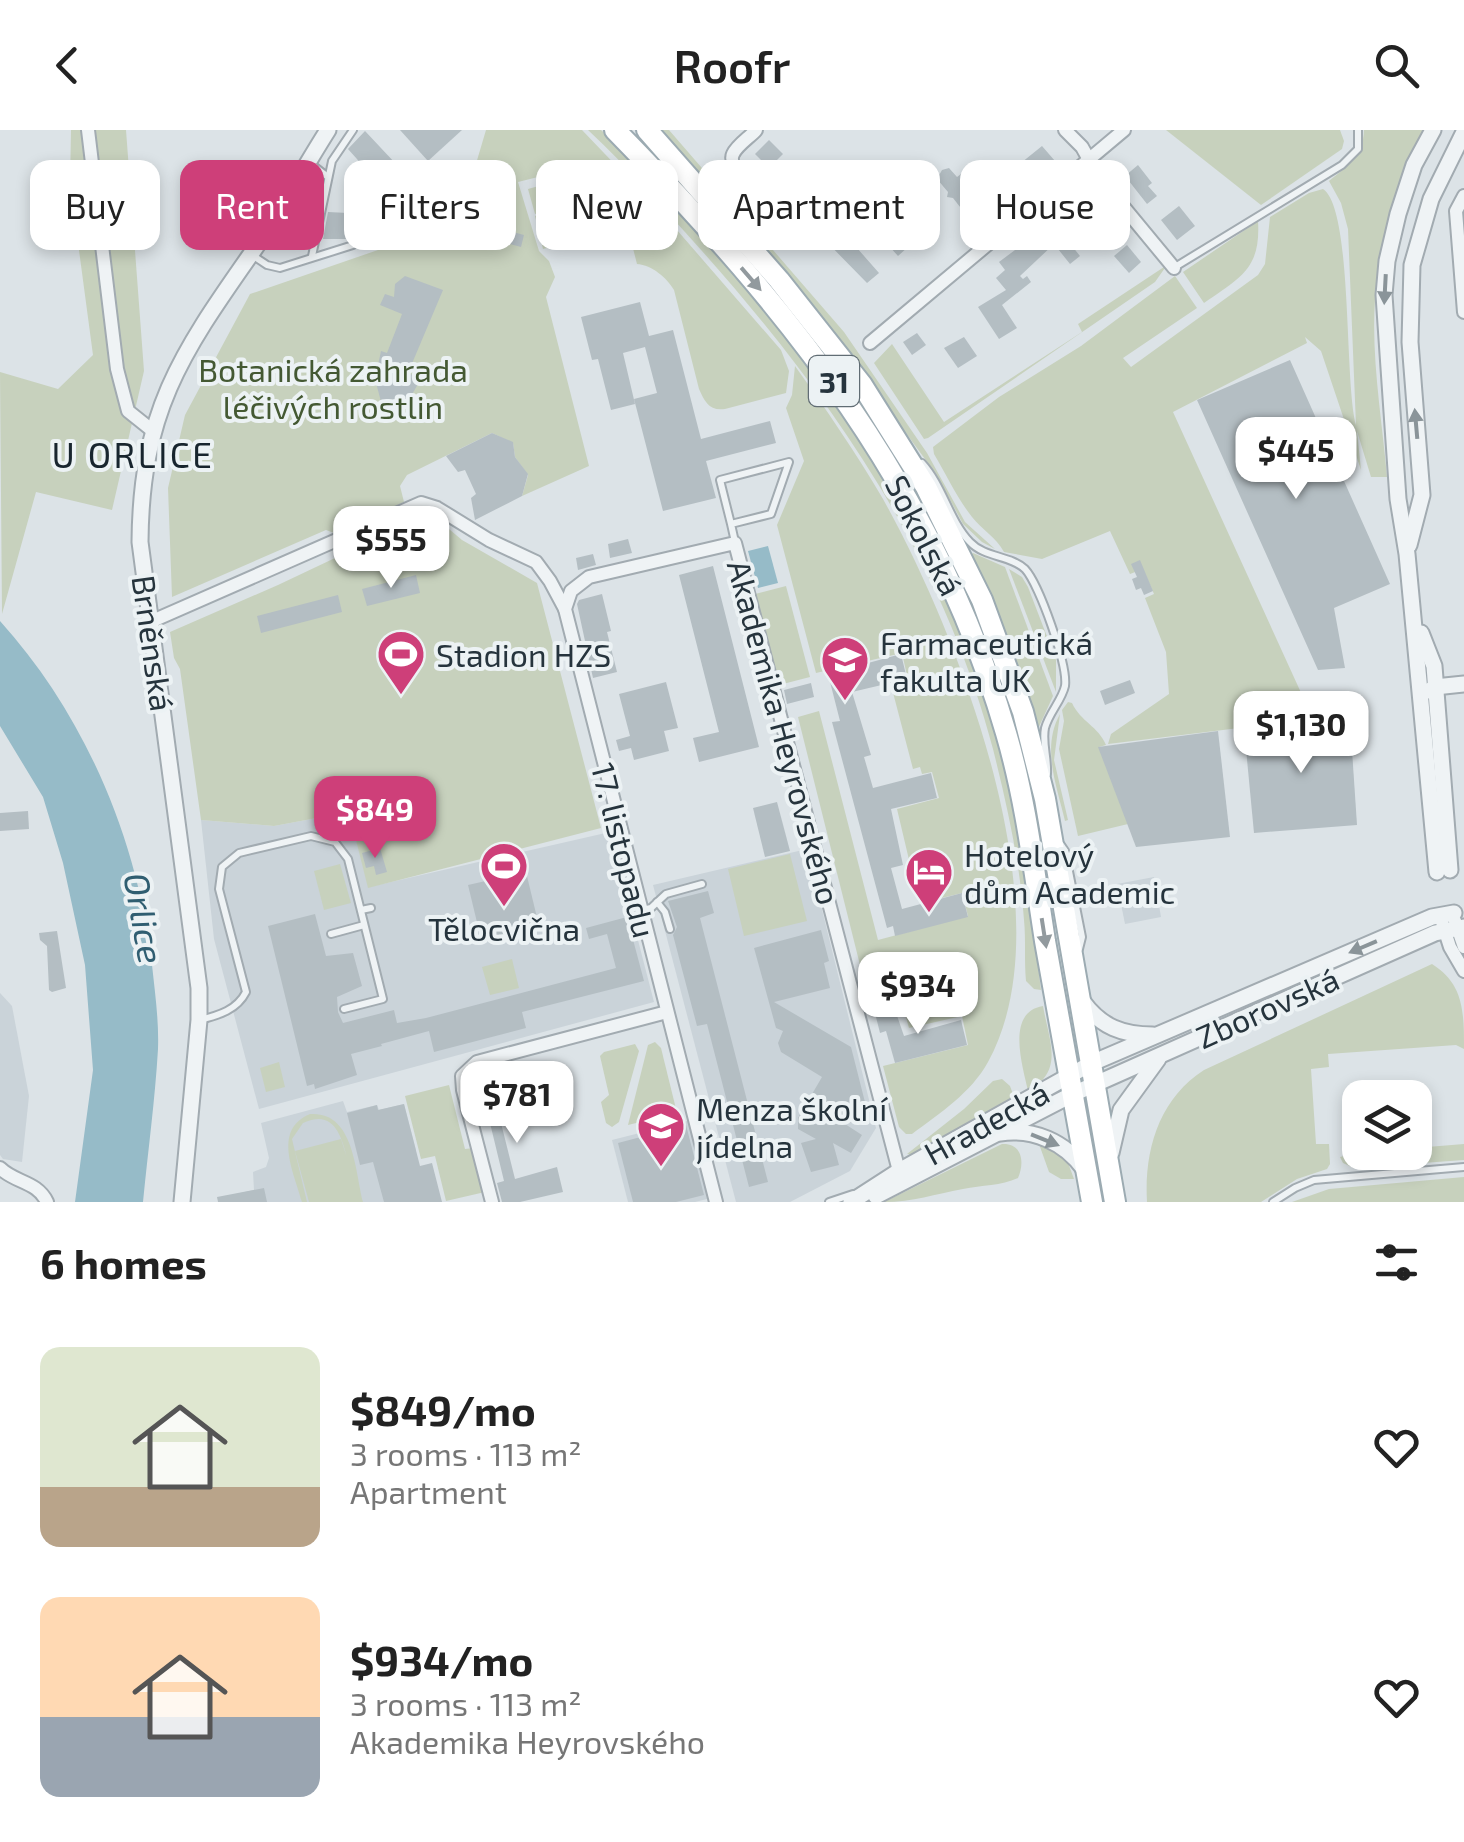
<!DOCTYPE html>
<meta charset="utf-8">
<style>
body{margin:0;font-family:"Exo 2",sans-serif;background:#f6f6f6;color:#222;height:100vh;display:flex;flex-direction:column;font-size:38px;white-space:nowrap}
*{box-sizing:border-box;margin:0}
p{font-size:32px;color:#767676}
.icon{flex:none;width:55px;height:55px;fill:none;stroke:currentColor;stroke-width:2;stroke-linecap:round;stroke-linejoin:round}
.map{position:relative;height:1072px;overflow:hidden}
.sheet{display:flex;flex-direction:column;background:#fff;flex:1}
.sheet>*{flex:none}
.guide{position:absolute;left:30px;top:30px;width:1405px;height:90px;display:flex;gap:20px}
.controls{position:absolute;left:1342px;top:950px;display:grid;gap:20px}
.controls a{display:grid;place-items:center;width:90px;height:90px;border-radius:20px;background:#fff;box-shadow:0 5px 15px #0003;font-size:50px}
.price{position:absolute;translate:-50% -85px;padding:0 22px;border-radius:20px;background:#fff;color:#222;font-size:32px;line-height:65px;filter:drop-shadow(0 2px 5px #0008)}
.price::after{content:'';position:absolute;left:50%;top:60px;width:30px;height:22px;margin-left:-15px;background:inherit;clip-path:polygon(0 0,100% 0,50% 100%)}
.price.active{background:#ce3f79;color:#fff}
ul{padding:0;list-style:none}
li{display:flex;align-items:center;gap:30px;height:250px;padding:0 40px}
li span{display:grid;place-items:center;flex:none;width:280px;height:200px;border-radius:20px;color:#555}
li>.icon{margin-inline-start:auto}
span .icon{width:120px;height:120px;fill:#fffc;stroke-width:1}
li b{font-size:42px}
h2{display:flex;justify-content:space-between;align-items:center;height:120px;padding:0 40px;font-size:42px}
.pill{padding:0 35px;border-radius:20px;background:#fff;box-shadow:0 5px 15px #0003;font-size:35px;line-height:90px}
.pill.active{background:#ce3f79;color:#fff}
header{display:flex;justify-content:space-between;align-items:center;height:130px;padding:0 40px;background:#fff;font-size:45px;font-weight:600}
.map>svg:first-child{display:block}
.built{fill:#cad3d9}
.green{fill:#c7d1bd}
.water{fill:#96bbc8}
.building{fill:#b4bec3}
.lines{fill:none;stroke-linecap:round;stroke-linejoin:round}
.service-casing{stroke:#a2abb1;stroke-width:10}
.minor-casing{stroke:#a2abb1;stroke-width:16}
.tertiary-casing{stroke:#a2abb1;stroke-width:19}
.primary-casing{stroke:#9cabb2;stroke-width:24}
.service{stroke:#eff3f5;stroke-width:6}
.minor{stroke:#eff3f5;stroke-width:12}
.tertiary{stroke:#eff3f5;stroke-width:15}
.primary{stroke:#fff;stroke-width:20}
.oneway{fill:#929a9e}
.oneway2{fill:#8a9499}
.labels{text-anchor:middle;dominant-baseline:central;stroke-width:8;stroke-linejoin:round;paint-order:stroke}
.shield{fill:#ecf2f4;stroke:#616d74;stroke-width:2.5}
.shield-label{font-size:30px;font-weight:bold;fill:#26343d}
.park-label{font-size:32px;fill:#445933;stroke:#ecf2f4}
.street-label{font-size:32px;fill:#26343d;stroke:#ecf2f4}
.poi-label{font-size:32px;fill:#26343d;stroke:#ecf2f4;text-anchor:start}
.neighbourhood-label{font-size:35px;letter-spacing:2.5px;fill:#18252e;stroke:#ecf2f4}
.water-label{font-size:35px;font-style:italic;fill:#305e71;stroke:#ecf2f4}
</style>
<header><svg class="icon" aria-label="back" viewBox="0 0 24 24"><path d="M15 5l-7 7 7 7"/></svg>Roofr<svg class="icon" aria-label="search" viewBox="0 0 24 24"><circle cx="10" cy="10" r="6"/><path d="M15 15l6 6"/></svg></header>
<div class="map">
<svg width="1464" height="1072" viewBox="0 0 1464 1072">
<rect width="100%" height="100%" fill="#dce3e7"/>
<g class="built">
<polygon points="349,682 369,757 610,702 654,872 259,979 214,809 201,690 274,696"/>
<polygon points="807,719 876,998 850,1041 790,1072 736,1072 653,755"/>
<polygon points="1154,747 1161,787 1125,794 1117,754"/>
<polygon points="0,863 12,876 29,966 22,1032 3,1029 0,1025"/>
<polygon points="343,971 347,982 377,975 379,980 404,974 416,1020 410,1022 442,1072 232,1072 231,1065 254,1060 253,1042 266,1037 269,1028 261,993"/>
<polygon points="691,990 711,1068 695,1072 628,1072 612,1010"/>
</g>
<g class="green">
<polygon points="71,0 126,0 144,241 112,380 36,362 2,484 0,242 58,259 93,225 70,53"/>
<path d="M486,0H582L670,92L781,220L789,241L786,263L725,279C709,281 705,272 699,259L674,160C667,148 652,135 637,134L628,99L570,39L518,52L539,121L549,131L555,147L546,167L589,336L522,366L528,345L515,327L513,313L492,303L407,345L400,356L404,372L334,403L326,400L172,467L168,358L185,285L250,164L378,120L405,115L422,119L454,108Z"/>
<path d="M588,0H601L612,10C753,155 878,305 958,492C1008,607 1026,736 1041,860L1034,859L1026,851C1024,831 1026,810 1024,790C1020,733 1007,675 993,619C943,428 832,267 702,121C665,80 629,38 588,0Z"/>
<polygon points="659,0 669,0 844,202 927,323 965,392 995,419 982,412 963,394 936,344 806,167"/>
<polygon points="1166,0 1340,0 1344,11 1342,19 1261,75"/>
<path d="M1364,0H1424C1399,55 1379,110 1375,170C1371,228 1382,289 1387,347H1371L1357,301L1361,340L1321,221L1305,207L1307,213L1173,282L1313,589L1108,614L1111,604L1169,564L1166,522L1145,468L1154,464L1143,439L1130,444L1110,401L1042,429L1004,422C996,407 982,400 972,387C957,368 946,344 934,324L933,317L999,267L1081,216L1175,146L1197,178L1123,228L1131,237L1258,145L1265,134L1270,87L1309,63L1323,59C1353,79 1344,250 1356,295L1348,99L1341,73L1329,51C1349,35 1363,26 1364,0Z"/>
<polygon points="571,47 578,72 535,84 528,59"/>
<polygon points="593,70 602,103 543,119 535,86"/>
<path d="M1258,91C1261,139 1240,148 1204,173L1183,142Z"/>
<polygon points="1167,135 1155,152 928,308 924,309 874,233 892,214 944,292 1082,202 1078,194"/>
<path d="M795,236C826,279 856,323 883,369C958,503 1069,785 988,932C971,963 940,983 912,1004H906L899,997L883,936L968,915L962,886L909,898L899,863L869,871L798,587L819,581L878,810L968,786L962,763L930,771L920,734H910L897,679L939,668L932,642L922,644L920,637L913,639L891,555L908,550L902,523L816,543L777,395L804,331L786,278L792,265Z"/>
<polygon points="430,383 462,410 537,453 601,698 368,758 349,682 274,696 201,690 180,539 174,528 170,502 278,455"/>
<polygon points="973,423 1005,437 1053,566 1038,599 970,425"/>
<polygon points="1009,439 1022,447 1028,457 1056,530 1056,562"/>
<polygon points="786,456 810,547 779,555 755,464"/>
<path d="M1068,572L1072,573C1081,592 1098,596 1106,615L1099,617L1128,694L1078,706L1059,619L1064,591L1062,580Z"/>
<path d="M1060,584L1054,630L1068,690L1065,691C1057,656 1041,618 1060,584Z"/>
<polygon points="790,724 807,791 744,806 728,739"/>
<polygon points="340,734 351,773 324,780 314,741"/>
<polygon points="512,829 519,858 490,865 482,837"/>
<path d="M1432,834C1464,854 1464,882 1464,919L1456,915L1328,924L1329,937L1311,939L1316,1014H1329L1330,1034L1327,1039L1297,1049L1261,1072H1147C1144,1020 1159,969 1204,940Z"/>
<path d="M1043,876C1049,911 1065,941 1028,961C1023,937 1005,882 1043,876Z"/>
<polygon points="655,912 661,918 677,983 628,995 648,915"/>
<polygon points="635,914 639,921 619,992 612,997 606,993 601,972 609,965 600,926 604,922"/>
<polygon points="279,932 285,957 266,962 260,938"/>
<polygon points="1002,949 1010,956 1014,967 919,1026 907,1024 964,979 993,951"/>
<polygon points="449,955 465,1019 474,1018 485,1062 446,1071 435,1026 421,1029 405,966"/>
<path d="M310,984C354,981 355,1040 363,1072H309L295,1021L341,1009L347,1028C341,1004 333,979 303,993L292,1009L307,1072H302C294,1042 272,1000 310,984Z"/>
<path d="M1002,1014C1022,1013 1025,1032 1018,1048C1001,1056 982,1055 963,1059C935,1064 913,1072 884,1072Z"/>
<polygon points="1039,1014 1067,1030 1074,1049 1061,1049 1049,1042"/>
<polygon points="1464,1014 1464,1030 1354,1038 1343,1033 1340,1027 1360,1022 1415,1022 1415,1018"/>
<polygon points="1464,1047 1464,1072 1292,1072 1329,1059"/>
</g>
<g class="water">
<polygon points="768,416 778,453 758,458 748,421"/>
<path d="M0,491C85,585 138,710 152,835C155,863 159,891 158,919C155,970 148,1021 143,1072H75L93,940L85,835L63,733L43,667L0,596Z"/>
</g>
<g class="building">
<polygon points="400,0 462,0 428,31"/>
<polygon points="365,1 411,50 349,109 323,109 328,82 348,83 348,75 357,67 364,73 382,57 348,19"/>
<polygon points="769,10 783,24 769,38 755,24"/>
<polygon points="1042,16 1055,31 1011,66 1005,59 1003,61 996,53"/>
<polygon points="1138,35 1152,53 1148,56 1157,66 1147,74 1125,46"/>
<polygon points="949,38 957,47 961,44 969,55 964,59 974,74 964,82 953,68 947,67 948,62 937,49 942,40"/>
<polygon points="815,54 830,69 817,81 802,66"/>
<polygon points="420,60 426,66 390,99 385,94"/>
<polygon points="1179,76 1195,96 1177,110 1161,90"/>
<polygon points="296,80 314,81 309,108 294,107"/>
<polygon points="1063,84 1078,103 1068,111 1080,126 1070,134 1054,114 1020,146 1023,149 1027,146 1031,152 1002,175 1017,198 999,209 978,177 1006,160 996,148 1005,140 999,132"/>
<polygon points="880,89 887,98 892,94 909,116 898,126 871,96"/>
<polygon points="828,96 848,116 852,113 857,118 879,143 867,153 819,104"/>
<polygon points="501,99 524,105 521,117 498,111"/>
<polygon points="1127,115 1141,132 1129,143 1114,126"/>
<polygon points="405,146 443,160 408,243 421,249 411,266 384,283 375,249 381,221 387,223 402,184 380,175 385,164 394,167 395,154"/>
<polygon points="640,172 649,206 673,200 701,309 770,291 776,313 706,331 716,368 663,381 634,269 657,263 645,217 623,223 635,274 611,280 598,229 592,230 581,187"/>
<polygon points="917,203 926,215 912,225 903,212"/>
<polygon points="964,207 977,226 958,238 944,218"/>
<polygon points="1290,230 1390,454 1334,478 1345,538 1318,540 1197,270"/>
<polygon points="492,303 513,312 515,327 528,344 522,366 475,390 471,368 476,364 465,340 458,342 446,326"/>
<polygon points="628,409 632,423 610,428 608,414"/>
<polygon points="593,424 596,435 578,440 576,428"/>
<polygon points="1140,430 1153,461 1144,465 1141,458 1136,460 1132,449 1137,447 1131,434"/>
<polygon points="713,436 759,617 699,632 693,608 719,602 679,445"/>
<polygon points="416,445 420,463 367,476 362,459"/>
<polygon points="602,464 611,501 607,502 617,542 593,548 577,474 579,470"/>
<polygon points="338,465 342,482 261,503 257,486"/>
<polygon points="901,524 907,549 852,562 871,625 864,627 873,658 931,643 937,668 891,679 903,735 891,738 902,779 962,763 968,787 895,806 893,796 887,798 832,592 840,591 828,544"/>
<polygon points="1130,550 1135,563 1105,575 1100,561"/>
<polygon points="666,552 678,598 664,601 669,621 634,630 631,618 619,621 616,610 630,606 619,564"/>
<polygon points="811,553 814,567 787,574 784,560"/>
<polygon points="1350,590 1357,695 1254,703 1244,598"/>
<polygon points="1218,601 1230,707 1136,717 1098,617"/>
<polygon points="777,672 790,721 765,727 753,678"/>
<polygon points="28,681 29,699 0,701 0,683"/>
<polygon points="380,718 387,742 376,745 374,736 366,738 362,723"/>
<polygon points="526,742 540,800 482,813 468,755"/>
<polygon points="708,761 714,783 700,788 768,1052 749,1057 707,894 697,896 673,805 677,797 668,771"/>
<polygon points="315,784 326,826 353,823 362,856 337,867 338,882 343,893 394,880 397,893 426,888 616,838 607,804 589,809 586,798 627,787 644,851 522,882 526,898 434,922 429,901 381,914 382,916 351,924 357,945 315,959 314,954 307,956 268,796"/>
<polygon points="821,800 829,831 824,833 830,858 774,872 851,917 869,988 845,994 862,1005 851,1023 833,1013 839,1035 811,1042 801,1013 816,1009 798,999 798,988 822,947 781,922 778,913 783,901 776,898 754,818"/>
<polygon points="57,801 66,858 52,862 49,860 47,816 40,810 39,803"/>
<polygon points="893,874 904,906 961,890 967,915 895,933 886,901 880,903 874,879"/>
<polygon points="536,955 542,979 500,989 515,1049 557,1037 563,1062 520,1072 502,1072 497,1053 504,1051 490,993 482,994 476,971"/>
<polygon points="404,974 420,1036 432,1033 442,1072 384,1072 373,1032 360,1035 347,983 377,975 378,980"/>
<polygon points="686,995 704,1065 676,1072 633,1072 618,1013"/>
<polygon points="264,1058 267,1072 218,1072 217,1067"/>
</g>
<g class="lines">
<g class="service-casing">
<g id="service">
<polyline points="310,33 328,47"/>
<polyline points="252,125 267,135 280,138 353,115 426,45"/>
<polyline points="312,126 332,31 353,0"/>
<polyline points="1175,137 1342,35 1358,19 1358,0"/>
<path d="M922,333C943,356 949,390 970,412C985,428 1010,425 1025,439C1039,454 1068,535 1065,556C1062,570 1049,583 1045,598C1042,613 1048,628 1047,644"/>
<polyline points="731,394 720,350 789,332 771,384 731,394 735,412"/>
<polyline points="1061,715 1065,721 1082,807 1079,819"/>
<polyline points="657,772 665,782 670,799"/>
<polyline points="361,780 371,778"/>
<polyline points="642,780 651,778 666,764 702,754"/>
<polyline points="331,804 364,795"/>
<path d="M200,890C219,885 237,880 246,862L219,759L222,737L239,723L311,706L335,712L348,729L383,869L344,879"/>
<polyline points="829,1072 853,1064"/>
<polyline points="1273,1072 1295,1058 1314,1050 1464,1037"/>
</g>
</g>
<g class="minor-casing">
<g id="minor">
<polyline points="88,0 117,239 128,281 153,301"/>
<path d="M756,0C750,7 737,15 733,24C726,38 762,74 772,85L763,93"/>
<polyline points="1065,0 1082,17 1098,46 1174,138"/>
<polyline points="1464,66 1456,81 1464,182"/>
<polyline points="870,213 1124,0"/>
<polyline points="150,492 421,373 437,378 489,410 536,432 550,451 565,479"/>
<polyline points="1455,791 1464,817"/>
<polyline points="1442,792 1450,817 1464,841"/>
<path d="M0,1038C15,1053 37,1051 47,1072"/>
<polyline points="492,1072 463,960 462,946 477,932 667,882"/>
<polyline points="716,1072 565,479 571,461 589,447 735,413 899,1041"/>
</g>
</g>
<g class="tertiary-casing">
<g id="tertiary">
<polyline points="1433,0 1414,35 1398,84 1387,131 1384,165 1398,369 1407,424 1437,742"/>
<polyline points="1409,415 1422,365 1410,212 1412,135 1431,69 1464,2"/>
<polyline points="1421,503 1434,536 1450,740"/>
<polyline points="1429,561 1435,557 1464,554"/>
<path d="M1083,872C1101,897 1123,905 1153,905"/>
<path d="M1000,1003C1033,998 1065,1012 1084,1039"/>
<polyline points="1111,1023 1121,980 1158,929"/>
<polyline points="876,1066 1073,964 1435,803 1464,797"/>
<path d="M182,1072L199,890V858L140,412C141,283 180,225 251,124C279,84 302,41 328,0"/>
<polyline points="851,1072 899,1041 1092,933 1432,787 1454,783"/>
</g>
</g>
<g class="primary-casing">
<g id="primary">
<path d="M615,0C790,179 935,358 1006,603C1026,671 1034,741 1045,811C1060,898 1077,985 1092,1072"/>
<polyline points="647,0 779,150 862,255 926,357 982,470 1023,582 1045,669 1115,1072"/>
</g>
</g>
<use href="#service" class="service"/>
<use href="#minor" class="minor"/>
<use href="#tertiary" class="tertiary"/>
<use href="#primary" class="primary"/>
</g>
<defs><path id="oneway-solid" d="M-6-.8H1V-3.2L6.5 0L1 3.2V.8H-6Z" transform="scale(2.5)"/></defs>
<g class="oneway">
<use href="#oneway-solid" transform="translate(751 149) rotate(49)"/>
<use href="#oneway-solid" transform="translate(1044 803) rotate(81)"/>
</g>
<g class="oneway2">
<use href="#oneway-solid" transform="translate(1385 159) rotate(93)"/>
<use href="#oneway-solid" transform="translate(1416 294) rotate(-95)"/>
<use href="#oneway-solid" transform="translate(1363 817) rotate(157)"/>
<use href="#oneway-solid" transform="translate(1045 1010) rotate(22)"/>
</g>
<defs>
<g id="stadium-pin" transform="scale(2.5)"><path d="M0 17L-7.5 6A9.5 9.5 0 1 1 7.5 6Z" fill="#ce3f79" stroke="#ecf2f4"/><path d="M0-5a6.5 5 0 1 0 0 10a6.5 5 0 1 0 0-10ZM-3.5-1.8h7v3.6h-7Z" fill="#fff"/></g>
<g id="university-pin" transform="scale(2.5)"><path d="M0 17L-7.5 6A9.5 9.5 0 1 1 7.5 6Z" fill="#ce3f79" stroke="#ecf2f4"/><path d="M0-5L7-2L0 1L-7-2ZM-4 1L0 2.5L4 1V4Q0 6-4 4Z" fill="#fff"/></g>
<g id="hotel-pin" transform="scale(2.5)"><path d="M0 17L-7.5 6A9.5 9.5 0 1 1 7.5 6Z" fill="#ce3f79" stroke="#ecf2f4"/><path d="M-6-4.5h1.5V1H6V5H4.5V3h-9V5H-6ZM-4 0a1.8 1.8 0 1 1 3.6 0ZM.5 0V-2.5h3Q6-2.5 6 0Z" fill="#fff"/></g>
<g id="school-pin" transform="scale(2.5)"><path d="M0 17L-7.5 6A9.5 9.5 0 1 1 7.5 6Z" fill="#ce3f79" stroke="#ecf2f4"/><path d="M0-5L7-2L0 1L-7-2ZM-4 1L0 2.5L4 1V4Q0 6-4 4Z" fill="#fff"/></g>
</defs>
<g fill-rule="evenodd">
<use href="#stadium-pin" x="401" y="524"/>
<use href="#university-pin" x="845" y="530"/>
<use href="#stadium-pin" x="504" y="736"/>
<use href="#hotel-pin" x="929" y="742"/>
<use href="#school-pin" x="661" y="996"/>
</g>
<g class="labels">
<rect class="shield" x="809" y="226" width="50" height="50" rx="8"/>
<g class="shield-label">
<text x="834" y="251">31</text>
</g>
<g class="park-label">
<text x="333" y="239">Botanická zahrada<tspan x="333" dy="37">léčivých rostlin</tspan></text>
</g>
<g class="street-label">
<text transform="translate(925 405) rotate(63)">Sokolská</text>
<text transform="translate(154 513) rotate(82)">Brněnská</text>
<text transform="translate(785 602) rotate(75)">Akademika Heyrovského</text>
<text transform="translate(625 720) rotate(76)">17. listopadu</text>
<text transform="translate(1267 877) rotate(-24)">Zborovská</text>
<text transform="translate(986 992) rotate(-29)">Hradecká</text>
</g>
<g class="poi-label">
<text x="880" y="512">Farmaceutická<tspan x="880" dy="37">fakulta UK</tspan></text>
<text x="436" y="524">Stadion HZS</text>
<text x="964" y="724">Hotelový<tspan x="964" dy="37">dům Academic</tspan></text>
<text x="504" y="798" text-anchor="middle">Tělocvična</text>
<text x="696" y="978">Menza školní<tspan x="696" dy="37">jídelna</tspan></text>
</g>
<g class="neighbourhood-label">
<text x="133" y="324">U ORLICE</text>
</g>
<g class="water-label">
<text transform="translate(145 788) rotate(80)">Orlice</text>
</g>
</g>
</svg>
<div class="controls">
<a><svg class="icon" aria-label="layers" viewBox="0 0 24 24"><path d="M12 4l9 5-9 5-9-5zM3 14l9 5 9-5"/></svg></a>
</div>
<b class="price" style="left:1296px;top:372px">$445</b>
<b class="price" style="left:391px;top:461px">$555</b>
<b class="price" style="left:1301px;top:646px">$1,130</b>
<b class="price active" style="left:375px;top:731px">$849</b>
<b class="price" style="left:918px;top:907px">$934</b>
<b class="price" style="left:517px;top:1016px">$781</b>
<div class="guide">
<a class="pill">Buy</a>
<a class="pill active">Rent</a>
<a class="pill">Filters</a>
<a class="pill">New</a>
<a class="pill">Apartment</a>
<a class="pill">House</a>
</div>
</div>
<section class="sheet">
<h2>6 homes<svg class="icon" aria-label="filters" viewBox="0 0 24 24"><path d="M4 7h16M4 17h16"/><circle cx="9" cy="7" r="2"/><circle cx="15" cy="17" r="2"/></svg></h2>
<ul>
<li><span style="background:linear-gradient(#dfe7d0 70%,#b9a48a 0)"><svg class="icon" aria-label="home" viewBox="0 0 24 24"><path d="M3 11l9-7 9 7M6 9v11h12V9"/></svg></span><div><b>$849/mo</b><p>3 rooms · 113 m²</p><p>Apartment</p></div><svg class="icon" aria-label="heart" viewBox="0 0 24 24"><path d="M12 20l-8-8c-3-5 5-10 8-4 3-6 11-1 8 4z"/></svg></li>
<li><span style="background:linear-gradient(#ffd9b3 60%,#9aa5b1 0)"><svg class="icon" aria-label="home" viewBox="0 0 24 24"><path d="M3 11l9-7 9 7M6 9v11h12V9"/></svg></span><div><b>$934/mo</b><p>3 rooms · 113 m²</p><p>Akademika Heyrovského</p></div><svg class="icon" aria-label="heart" viewBox="0 0 24 24"><path d="M12 20l-8-8c-3-5 5-10 8-4 3-6 11-1 8 4z"/></svg></li>
</ul>
</section>
